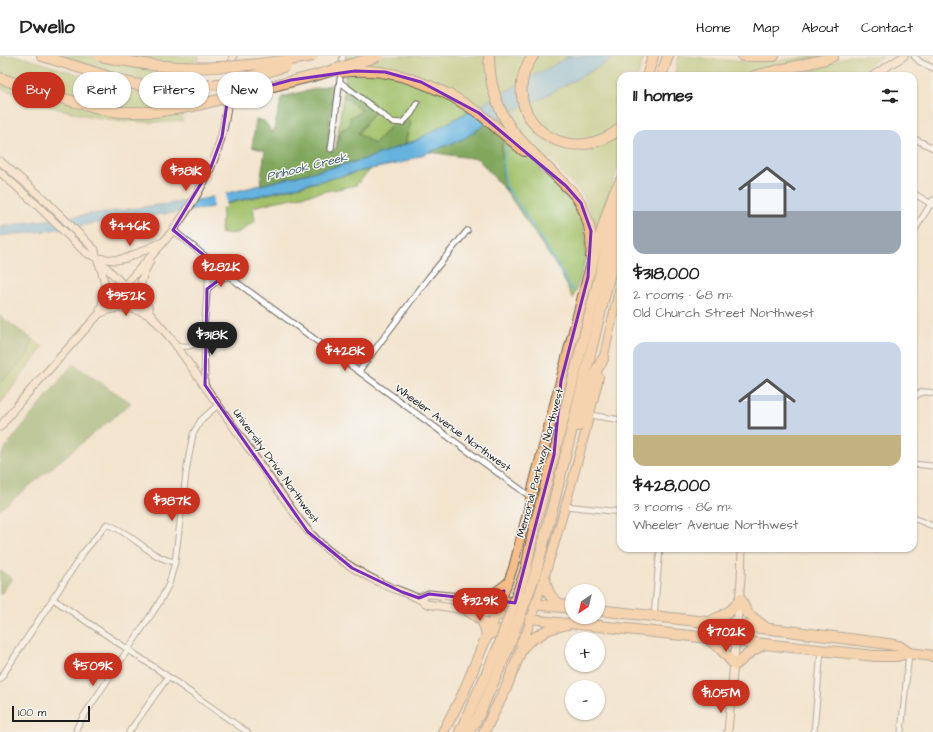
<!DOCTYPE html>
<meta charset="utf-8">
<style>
body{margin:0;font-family:"Architects Daughter",sans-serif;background:#f6f6f6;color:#222;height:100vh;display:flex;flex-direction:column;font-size:15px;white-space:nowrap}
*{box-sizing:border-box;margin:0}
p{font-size:13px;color:#767676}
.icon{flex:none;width:22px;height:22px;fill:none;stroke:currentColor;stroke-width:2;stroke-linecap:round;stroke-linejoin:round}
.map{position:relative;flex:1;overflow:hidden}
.drawer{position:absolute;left:617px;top:16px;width:300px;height:480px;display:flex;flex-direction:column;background:#fff;border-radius:12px;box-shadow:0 1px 3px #0004}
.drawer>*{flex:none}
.guide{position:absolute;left:12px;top:16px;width:380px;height:36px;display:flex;gap:8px}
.needle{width:26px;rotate:215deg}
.tools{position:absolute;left:565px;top:528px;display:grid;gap:8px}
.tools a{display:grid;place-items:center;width:40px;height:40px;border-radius:50%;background:#fff;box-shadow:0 1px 3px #0004;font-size:20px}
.scale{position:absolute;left:12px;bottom:10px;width:78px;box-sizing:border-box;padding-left:4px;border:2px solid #1c1c1c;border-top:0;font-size:11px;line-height:14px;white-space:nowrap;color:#1c1c1c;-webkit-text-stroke:3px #f6f6f2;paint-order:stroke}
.price{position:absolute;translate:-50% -34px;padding:0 9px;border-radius:14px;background:#c8321e;color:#fff;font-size:13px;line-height:26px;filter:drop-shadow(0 1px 2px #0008)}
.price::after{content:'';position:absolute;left:50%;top:24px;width:12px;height:9px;margin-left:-6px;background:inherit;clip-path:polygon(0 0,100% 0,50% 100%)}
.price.current{background:#222;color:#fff}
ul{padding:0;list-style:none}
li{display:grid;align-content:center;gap:8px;height:212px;padding:0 16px}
li span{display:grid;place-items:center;height:124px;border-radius:12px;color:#555}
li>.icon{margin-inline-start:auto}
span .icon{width:72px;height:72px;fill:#fffc;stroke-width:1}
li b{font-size:17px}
h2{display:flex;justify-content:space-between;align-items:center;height:48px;padding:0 16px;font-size:17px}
.tag{padding:0 14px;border-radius:18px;background:#fff;box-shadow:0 1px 3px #0004;font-size:14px;line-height:36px}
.tag.current{background:#c8321e;color:#fff}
header{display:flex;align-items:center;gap:24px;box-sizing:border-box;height:56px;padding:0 20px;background:#fff;border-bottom:1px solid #e0e0e0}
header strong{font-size:19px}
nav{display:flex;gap:22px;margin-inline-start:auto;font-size:14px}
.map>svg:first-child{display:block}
.green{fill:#a2c169;stroke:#5f6e42}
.forest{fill:#81a75d;stroke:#4e623c}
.water{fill:#65b2de;stroke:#40677d}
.pier{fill:#f3e4ce}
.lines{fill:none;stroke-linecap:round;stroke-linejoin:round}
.stream{stroke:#65b2de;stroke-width:1.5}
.street-casing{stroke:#67625a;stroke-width:7}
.secondary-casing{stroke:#67625a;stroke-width:9}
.primary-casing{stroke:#67625a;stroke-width:10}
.highway-casing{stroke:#67625a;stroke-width:12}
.street{stroke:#fff;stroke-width:5}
.secondary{stroke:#fbe5cf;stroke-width:7}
.primary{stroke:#f6be87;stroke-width:8}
.highway{stroke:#f6be87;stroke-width:10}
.highway-bridge-casing{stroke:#67625a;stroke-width:12;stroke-linecap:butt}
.highway-bridge{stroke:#f6be87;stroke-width:10}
.marked{fill:none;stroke:#7b2cbf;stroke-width:3;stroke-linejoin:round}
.labels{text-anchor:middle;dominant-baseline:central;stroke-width:3;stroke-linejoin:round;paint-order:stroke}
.street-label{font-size:11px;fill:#1c1c1c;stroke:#f6f6f2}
.water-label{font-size:12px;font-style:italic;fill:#39586a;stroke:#f6f6f2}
</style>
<header>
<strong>Dwello</strong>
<nav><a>Home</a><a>Map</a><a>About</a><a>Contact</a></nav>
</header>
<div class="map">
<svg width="933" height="676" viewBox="0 0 933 676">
<rect width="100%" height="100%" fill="#f6f6f2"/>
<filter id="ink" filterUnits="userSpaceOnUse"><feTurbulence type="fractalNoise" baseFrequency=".025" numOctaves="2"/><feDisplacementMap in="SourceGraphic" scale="8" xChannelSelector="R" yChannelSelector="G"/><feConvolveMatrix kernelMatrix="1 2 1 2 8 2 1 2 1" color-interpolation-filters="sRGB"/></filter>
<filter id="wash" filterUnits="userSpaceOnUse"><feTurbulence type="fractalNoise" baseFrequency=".012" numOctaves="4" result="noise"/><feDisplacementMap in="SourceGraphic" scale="16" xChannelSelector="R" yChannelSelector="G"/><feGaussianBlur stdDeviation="0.9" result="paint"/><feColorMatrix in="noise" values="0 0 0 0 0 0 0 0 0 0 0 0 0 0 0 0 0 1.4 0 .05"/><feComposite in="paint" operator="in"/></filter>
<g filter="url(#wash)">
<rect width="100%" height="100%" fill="#f3e4ce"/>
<g class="green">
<path d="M0,0H18L113,29L135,36L151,38L152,25L130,22L62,0H199V3L170,14L183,65C144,68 105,65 67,55C44,50 22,40 0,32Z"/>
<polygon points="347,0 570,0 417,84 408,87 406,86 407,79 411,67 404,65 396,65 374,88 358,78 375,56 374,48 346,27 345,20"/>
<path d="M615,0H644L638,20H621V65C610,80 587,86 568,84L566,92C587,94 603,88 621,77V99L618,111L596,176L591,156L583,139L564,119L551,102L539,114C568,139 591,159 585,202C583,216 577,230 573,243L560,215L507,136L503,118L502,90L512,54L536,45L606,7Z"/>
<path d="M678,0C690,0 699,2 711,3C730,5 748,6 767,5C787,5 806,0 825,0L739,20H675Z"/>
<polygon points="849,0 883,0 852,20 785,20 816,13"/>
<polygon points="343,40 362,54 356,59 336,92"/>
<polygon points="371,113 356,129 273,146 253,151 255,165 237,177 221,178 223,149"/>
<polygon points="32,283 43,291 0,348 0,327 29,295"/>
</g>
<g class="forest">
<polygon points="346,27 374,48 375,56 358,77 374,88 396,65 409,64 411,67 407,79 406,86 408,87 366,103 260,129 265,95 252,91 256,64 264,65 273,77 282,41 334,28 327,92 331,96 336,92 341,74 350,69 350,61 356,59 362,54 343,40"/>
<polygon points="512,54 502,90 503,118 507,136 478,103 429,96 463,83 483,70"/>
<polygon points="0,260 32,283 29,295 25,303 0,327 0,285 2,282"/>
<polygon points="73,308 131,347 0,454 0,402 8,388"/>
<polygon points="1,515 12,523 0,539 0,517"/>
</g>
<polygon class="water" points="570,0 615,0 606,7 536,45 512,54 483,70 463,83 401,107 371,113 203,153 103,166 45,175 0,180 0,170 204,143 366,103 417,84"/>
<polygon class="pier" points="226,135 226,151 213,153 213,138"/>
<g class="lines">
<g class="stream">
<polyline points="513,66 519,52"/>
<polyline points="507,85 503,113 506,130 535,173 573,235"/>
</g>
</g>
</g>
<g filter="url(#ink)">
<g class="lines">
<g class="street-casing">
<g id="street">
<polyline points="914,0 920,6 933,12"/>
<polyline points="340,26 392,66 402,67 411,58 417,47"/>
<polyline points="913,82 933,92"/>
<polyline points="331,93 343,0"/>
<polyline points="913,137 933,149"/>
<polyline points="173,174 239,228 531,441"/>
<polyline points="913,177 933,144"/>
<polyline points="207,233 220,223 230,220"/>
<path d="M176,289C193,293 196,289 203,274"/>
<polyline points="359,315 429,221 467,175"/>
<polyline points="205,329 204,271 210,204"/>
<path d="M913,343C919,335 924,335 933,337"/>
<polyline points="590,359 621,364"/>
<polyline points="913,408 933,410"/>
<polyline points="566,450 621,456"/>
<polyline points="913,462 933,470"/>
<polyline points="876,493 876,492"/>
<polyline points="53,543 157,613 247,676"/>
<polyline points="654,561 660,492"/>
<path d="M0,623L83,497L107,468C132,476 149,502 175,506"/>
<polyline points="76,676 77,671 83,661 159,547 169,528 175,506 187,410 193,378 201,364 218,349"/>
<polyline points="129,676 168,621"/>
<polyline points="814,676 821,594"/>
<polyline points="901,676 909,597"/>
</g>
</g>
<g class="secondary-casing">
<g id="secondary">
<polyline points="872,20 904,0"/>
<path d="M0,105L45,144L95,194L96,201L138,244L173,285L300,465C321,493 351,513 383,528C397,535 414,538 427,548L495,559"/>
<polyline points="0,116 36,148 86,197 96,201"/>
<path d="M100,253C109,235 104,220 97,202L116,204L127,202L160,187"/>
<path d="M149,253C138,230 138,227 150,205"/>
<path d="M101,257C119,249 134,251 150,260"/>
<path d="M0,371L18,348L161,189C185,161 212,119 221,82C228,56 230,27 233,0"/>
<polyline points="419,542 429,538 501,545"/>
<polyline points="728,676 741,523 742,492"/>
</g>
</g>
<g class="primary-casing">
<g id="primary">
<polyline points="602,308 621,225"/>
<polyline points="475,543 491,539 507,527"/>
<polyline points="501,545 513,512 531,441"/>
<polyline points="495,559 566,567"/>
<path d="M522,590C552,502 577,412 599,321"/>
</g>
</g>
<g class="highway-casing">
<g id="highway">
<polyline points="42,0 129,27 150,31"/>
<path d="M489,0C489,28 498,57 516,79C530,95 546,110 561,125C567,131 577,139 581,148C589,164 593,183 591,201"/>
<path d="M533,0C500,45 543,101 595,86C604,83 615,78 621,71"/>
<polyline points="743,0 774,0"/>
<polyline points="647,20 653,0"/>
<polyline points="661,20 668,0"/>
<polyline points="754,20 826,3 833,0"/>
<polyline points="0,22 42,37"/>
<polyline points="452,40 479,57 524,95"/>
<polyline points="578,370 597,313 603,303"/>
<polyline points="531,441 588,221 607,158 614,137 621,124"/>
<polyline points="526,513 534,472 554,399 621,136"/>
<polyline points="536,516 554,446 621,172"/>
<path d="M545,523C547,536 551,545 565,550"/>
<polyline points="740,543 747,557 766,572"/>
<polyline points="598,554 788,575 888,588 899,590 909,597"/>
<path d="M468,555C480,562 485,565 487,580"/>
<path d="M709,566C722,560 733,556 740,543"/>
<path d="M487,580C496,573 509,571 518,580C521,583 521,588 522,592"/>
<polyline points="708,583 719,591 735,609 752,595 764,588"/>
<polyline points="443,676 463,638 501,545 572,552"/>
<polyline points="460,676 499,590"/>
<polyline points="469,676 479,659 508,593"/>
<polyline points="484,676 506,632 522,592 529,585 549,573 571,567 875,600 897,600 909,597 933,600"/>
</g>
</g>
<use href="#street" class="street"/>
<use href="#secondary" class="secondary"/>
<use href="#primary" class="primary"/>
<use href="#highway" class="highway"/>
<g class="highway-bridge-casing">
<g id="highway-bridge">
<path d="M100,0C121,4 142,9 164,10C213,14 264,9 313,0"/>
<path d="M341,16C384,11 414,22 452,40"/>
<path d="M150,31C166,32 181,33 196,31C227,28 257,19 286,10"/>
<polyline points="42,37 102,53 121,56 154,56 194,50 226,42 317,19 378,0"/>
<polyline points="499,590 526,513"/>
<polyline points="508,593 536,516"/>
</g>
</g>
<use href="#highway-bridge" class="highway-bridge"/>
</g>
</g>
<path d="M0 0H933V676H0ZM355,15L385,16L421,26L479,57L566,130L581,147L591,175L588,221L561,325L554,399L515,547L501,545L504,535L475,543L429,538L419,542L402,536L352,512L308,476L205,329L207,233L227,218L173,174L211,111L222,81L228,41L291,24Z" fill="#f3e4ce" fill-opacity=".55" fill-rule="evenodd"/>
<path class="marked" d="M355,15L385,16L421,26L479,57L566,130L581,147L591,175L588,221L561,325L554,399L515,547L501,545L504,535L475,543L429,538L419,542L402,536L352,512L308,476L205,329L207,233L227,218L173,174L211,111L222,81L228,41L291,24Z"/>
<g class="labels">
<g class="street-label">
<text transform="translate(453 372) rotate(36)">Wheeler Avenue Northwest</text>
<text transform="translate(540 407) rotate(-75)">Memorial Parkway Northwest</text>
<text transform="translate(276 410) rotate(54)">University Drive Northwest</text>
</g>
<g class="water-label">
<text transform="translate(307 111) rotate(-14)">Pinhook Creek</text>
</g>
</g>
</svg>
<div class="tools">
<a><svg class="needle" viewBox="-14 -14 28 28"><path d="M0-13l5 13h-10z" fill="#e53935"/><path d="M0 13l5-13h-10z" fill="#767676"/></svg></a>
<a>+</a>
<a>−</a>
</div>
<div class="scale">100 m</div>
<b class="price" style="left:186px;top:136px">$381K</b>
<b class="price" style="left:130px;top:191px">$446K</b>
<b class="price" style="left:221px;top:232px">$282K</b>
<b class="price" style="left:126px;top:261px">$952K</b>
<b class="price current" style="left:212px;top:300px">$318K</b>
<b class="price" style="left:345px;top:316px">$428K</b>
<b class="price" style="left:172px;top:466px">$387K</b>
<b class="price" style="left:480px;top:566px">$329K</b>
<b class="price" style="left:726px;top:597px">$702K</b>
<b class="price" style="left:93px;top:631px">$509K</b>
<b class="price" style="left:721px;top:658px">$1.05M</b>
<div class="guide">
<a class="tag current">Buy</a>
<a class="tag">Rent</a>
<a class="tag">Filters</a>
<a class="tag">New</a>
</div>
<section class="drawer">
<h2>11 homes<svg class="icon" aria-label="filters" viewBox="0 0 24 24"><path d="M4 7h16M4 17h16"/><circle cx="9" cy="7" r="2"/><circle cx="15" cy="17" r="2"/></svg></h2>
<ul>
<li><span style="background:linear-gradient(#c9d6e8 65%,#9aa5b1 0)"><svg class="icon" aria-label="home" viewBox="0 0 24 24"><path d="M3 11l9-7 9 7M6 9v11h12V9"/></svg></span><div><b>$318,000</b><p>2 rooms · 68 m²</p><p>Old Church Street Northwest</p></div></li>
<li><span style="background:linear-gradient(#c9d6e8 75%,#c2b280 0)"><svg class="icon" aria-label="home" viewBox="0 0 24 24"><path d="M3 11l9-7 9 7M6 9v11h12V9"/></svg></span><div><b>$428,000</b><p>3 rooms · 86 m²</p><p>Wheeler Avenue Northwest</p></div></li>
</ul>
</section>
</div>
